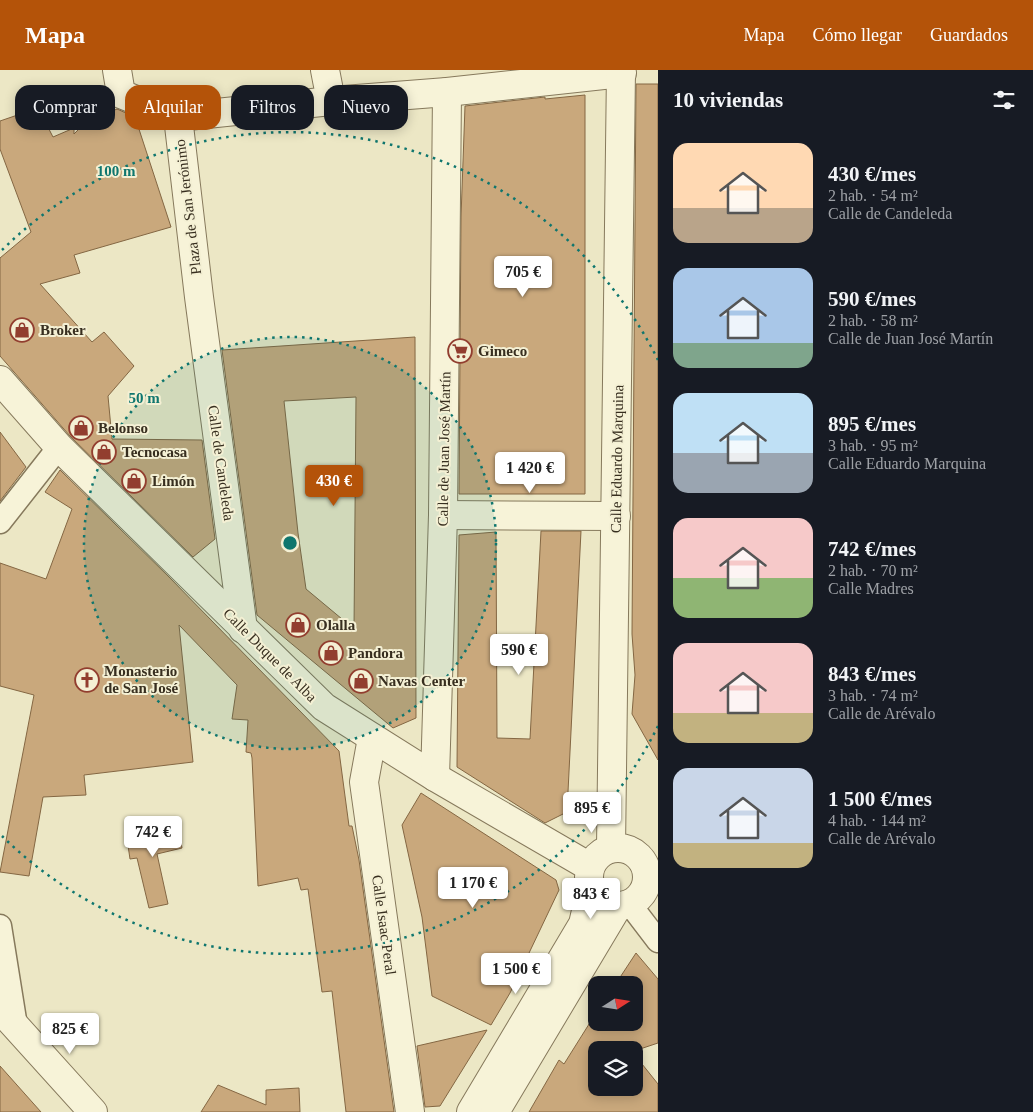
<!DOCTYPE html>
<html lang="es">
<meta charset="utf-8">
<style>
body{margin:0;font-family:"Times New Roman",serif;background:#242831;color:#f1f3f6;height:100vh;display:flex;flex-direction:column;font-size:19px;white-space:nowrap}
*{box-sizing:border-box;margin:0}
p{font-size:16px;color:#9ea1a6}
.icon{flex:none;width:28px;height:28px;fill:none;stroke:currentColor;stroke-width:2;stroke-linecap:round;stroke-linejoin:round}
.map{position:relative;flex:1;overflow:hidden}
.sheet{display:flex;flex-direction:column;background:#171b24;width:375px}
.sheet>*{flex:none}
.top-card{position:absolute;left:15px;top:15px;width:475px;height:45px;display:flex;gap:10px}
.needle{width:32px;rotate:78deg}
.fabs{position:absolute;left:588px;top:906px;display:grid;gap:10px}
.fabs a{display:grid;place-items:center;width:55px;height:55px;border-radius:10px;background:#171b24;box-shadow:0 2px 12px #0003;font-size:25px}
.price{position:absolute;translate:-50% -42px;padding:0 11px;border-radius:5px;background:#fff;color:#222;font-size:16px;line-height:32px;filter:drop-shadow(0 1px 2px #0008)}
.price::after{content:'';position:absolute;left:50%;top:30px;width:15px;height:11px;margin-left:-8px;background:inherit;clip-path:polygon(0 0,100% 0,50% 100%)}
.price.active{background:#b45309;color:#fff}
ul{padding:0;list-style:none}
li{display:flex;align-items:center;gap:15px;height:125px;padding:0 15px}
li span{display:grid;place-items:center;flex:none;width:140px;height:100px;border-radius:15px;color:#555}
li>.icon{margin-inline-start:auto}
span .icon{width:60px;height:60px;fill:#fffc;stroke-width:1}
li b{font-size:21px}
h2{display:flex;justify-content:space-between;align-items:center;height:60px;padding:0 15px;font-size:21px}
.pill{padding:0 18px;border-radius:15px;background:#171b24;box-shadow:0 2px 12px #0003;font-size:18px;line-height:45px}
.pill.active{background:#b45309;color:#fff}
header{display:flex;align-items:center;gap:30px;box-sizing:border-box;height:70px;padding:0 25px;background:#b45309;color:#fff}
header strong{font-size:24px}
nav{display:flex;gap:28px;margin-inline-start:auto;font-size:18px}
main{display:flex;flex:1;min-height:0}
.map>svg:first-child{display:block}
.building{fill:#c9a87c;stroke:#846743;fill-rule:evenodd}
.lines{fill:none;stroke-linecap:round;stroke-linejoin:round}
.pedestrian-casing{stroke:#86795c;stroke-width:25}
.minor-casing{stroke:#86795c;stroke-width:30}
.tertiary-casing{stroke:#86795c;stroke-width:30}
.pedestrian{stroke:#f7f3d8;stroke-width:22}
.minor{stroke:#f7f3d8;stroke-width:28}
.tertiary{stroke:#f7f3d8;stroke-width:28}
.ring{fill:none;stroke:#0f766e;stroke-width:2.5;stroke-dasharray:2.5 5}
.labels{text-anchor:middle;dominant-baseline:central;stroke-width:4;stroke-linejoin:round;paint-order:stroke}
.street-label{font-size:15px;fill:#372e1f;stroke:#f4f0d4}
.poi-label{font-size:15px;font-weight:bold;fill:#372e1f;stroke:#f4f0d4;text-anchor:start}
.centre{fill:#0f766e;stroke:#f4f0d4;stroke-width:2.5}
.ring-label{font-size:15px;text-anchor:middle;font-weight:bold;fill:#0f766e;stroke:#f4f0d4;stroke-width:4;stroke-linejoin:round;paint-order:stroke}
</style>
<header>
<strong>Mapa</strong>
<nav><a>Mapa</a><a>Cómo llegar</a><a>Guardados</a></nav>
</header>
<main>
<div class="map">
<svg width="658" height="1042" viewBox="0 0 658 1042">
<rect width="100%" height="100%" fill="#ece7c5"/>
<g class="building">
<polygon points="636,14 658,14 658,690 632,644 635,605 632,564"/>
<polygon points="585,25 585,424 459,424 461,147 465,36 545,27 545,29"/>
<polygon points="38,38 53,67 74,58 74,64 85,53 117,39 135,47 171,157 74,185 80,203 40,214 92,272 104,262 134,296 108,326 112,369 202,370 215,469 193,487 70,366 0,286 0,188 31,162 0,79 0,51"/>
<path d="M415,267L416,648L393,658L257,545L222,280ZM356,327L354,559L306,519L298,463L284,331Z"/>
<polygon points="0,362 26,397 0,431"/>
<polygon points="60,400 169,507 339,681 349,756 352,756 359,790 394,1042 346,1042 332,921 322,922 308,819 301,820 298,808 258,816 252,688 251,683 246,682 248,650 232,649 237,615 179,555 193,692 84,705 86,725 43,727 29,806 0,802 34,625 0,616 0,493 46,509 72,439 45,422"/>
<polygon points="541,461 581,461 567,742 545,753 457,697 459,465 496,462 497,668 530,669"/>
<polygon points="421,723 556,810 559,820 510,923 491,955 432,926 422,847 402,755"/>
<polygon points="178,755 182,778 157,784 168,834 149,838 137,788 130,789 126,762 159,757 159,760"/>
<polygon points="636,883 658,909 658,973 634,981 634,980 596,980 596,1018 634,1018 634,984 658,1014 658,1042 529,1042 559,990 564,994 596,943 596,952 634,952 634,915 615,915"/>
<polygon points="487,960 440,1036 425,1037 417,976"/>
<polygon points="0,996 41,1042 0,1042"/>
<polygon points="218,1015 266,1035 266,1020 299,1018 300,1042 201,1042"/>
</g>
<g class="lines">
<g class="pedestrian-casing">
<g id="pedestrian">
<polyline points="0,452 59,377"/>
<polyline points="629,833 658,871"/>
<polyline points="0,856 16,956"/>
</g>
</g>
<g class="minor-casing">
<g id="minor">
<polyline points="117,0 121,24 178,47 199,227 243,559"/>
<polyline points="325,0 331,31"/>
<polyline points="178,47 331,31 447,22 622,3"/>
<polyline points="0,310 59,377 324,637 435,707 590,797"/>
<polyline points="443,445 616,446"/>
<polyline points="372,668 364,712 410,1042"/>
<polyline points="435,707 443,445 447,22"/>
<polyline points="611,778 621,0"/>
<polyline points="0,939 93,1042"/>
</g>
</g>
<g class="tertiary-casing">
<g id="tertiary">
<circle cx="618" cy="807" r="29"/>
<polyline points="471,1042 583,854 591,819"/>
<polyline points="495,1042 618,836"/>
</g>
</g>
<use href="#pedestrian" class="pedestrian"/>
<use href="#minor" class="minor"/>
<use href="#tertiary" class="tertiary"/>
</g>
<circle cx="290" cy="473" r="206" fill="#0f766e" fill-opacity=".12"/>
<g class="ring">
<circle cx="290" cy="473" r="206"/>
<path d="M658 656A411 411 0 0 1 2 766M2 180A411 411 0 0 1 658 290"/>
</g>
<defs>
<g id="shop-ring" transform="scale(1.25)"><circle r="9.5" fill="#f4f0d4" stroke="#923e2f" stroke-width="1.5"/><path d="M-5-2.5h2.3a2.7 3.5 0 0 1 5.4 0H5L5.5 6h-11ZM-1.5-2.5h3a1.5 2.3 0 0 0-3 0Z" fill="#923e2f"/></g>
<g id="supermarket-ring" transform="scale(1.25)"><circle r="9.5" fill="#f4f0d4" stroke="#923e2f" stroke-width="1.5"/><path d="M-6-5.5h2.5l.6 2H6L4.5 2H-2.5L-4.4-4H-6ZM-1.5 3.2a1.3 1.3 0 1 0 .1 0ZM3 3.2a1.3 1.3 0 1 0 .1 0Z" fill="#923e2f"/></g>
<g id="church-ring" transform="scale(1.25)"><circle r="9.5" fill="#f4f0d4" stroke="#923e2f" stroke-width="1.5"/><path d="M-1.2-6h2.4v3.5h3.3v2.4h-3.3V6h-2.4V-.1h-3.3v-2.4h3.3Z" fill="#923e2f"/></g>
</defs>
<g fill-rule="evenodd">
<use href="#shop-ring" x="22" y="260"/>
<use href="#supermarket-ring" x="460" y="281"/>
<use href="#shop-ring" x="81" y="358"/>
<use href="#shop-ring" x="104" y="382"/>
<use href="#shop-ring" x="134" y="411"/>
<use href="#shop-ring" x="298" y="555"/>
<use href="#shop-ring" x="331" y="583"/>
<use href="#church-ring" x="87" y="610"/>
<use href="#shop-ring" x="361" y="611"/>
</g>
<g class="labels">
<g class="street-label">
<text transform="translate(188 137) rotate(-97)">Plaza de San Jerónimo</text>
<text transform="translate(444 379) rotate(-89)">Calle de Juan José Martín</text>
<text transform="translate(617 389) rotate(-89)">Calle Eduardo Marquina</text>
<text transform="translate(221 393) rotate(82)">Calle de Candeleda</text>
<text transform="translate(270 585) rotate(45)">Calle Duque de Alba</text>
<text transform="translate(384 855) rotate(82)">Calle Isaac Peral</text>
</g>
<g class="poi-label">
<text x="40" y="260">Broker</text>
<text x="478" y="281">Gimeco</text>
<text x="98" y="358">Belonso</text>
<text x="122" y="382">Tecnocasa</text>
<text x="152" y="411">Limón</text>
<text x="316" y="555">Olalla</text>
<text x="348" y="583">Pandora</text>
<text x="104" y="601">Monasterio<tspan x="104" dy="17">de San José</tspan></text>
<text x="378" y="611">Navas Center</text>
</g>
</g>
<circle cx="290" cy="473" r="8" class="centre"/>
<g class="ring-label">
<text x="116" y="106">100 m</text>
<text x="144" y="333">50 m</text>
</g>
</svg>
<div class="fabs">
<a><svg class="needle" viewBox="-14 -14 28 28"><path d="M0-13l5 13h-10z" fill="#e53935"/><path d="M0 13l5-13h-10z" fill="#9ea1a6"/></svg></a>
<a><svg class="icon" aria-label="layers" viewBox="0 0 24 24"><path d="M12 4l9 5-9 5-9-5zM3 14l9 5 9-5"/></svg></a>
</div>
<b class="price" style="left:523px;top:228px">705 €</b>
<b class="price" style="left:530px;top:424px">1 420 €</b>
<b class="price active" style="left:334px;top:437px">430 €</b>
<b class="price" style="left:519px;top:606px">590 €</b>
<b class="price" style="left:592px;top:764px">895 €</b>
<b class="price" style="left:153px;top:788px">742 €</b>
<b class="price" style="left:473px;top:839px">1 170 €</b>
<b class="price" style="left:591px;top:850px">843 €</b>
<b class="price" style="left:516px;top:925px">1 500 €</b>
<b class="price" style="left:70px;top:985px">825 €</b>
<div class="top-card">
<a class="pill">Comprar</a>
<a class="pill active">Alquilar</a>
<a class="pill">Filtros</a>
<a class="pill">Nuevo</a>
</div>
</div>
<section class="sheet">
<h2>10 viviendas<svg class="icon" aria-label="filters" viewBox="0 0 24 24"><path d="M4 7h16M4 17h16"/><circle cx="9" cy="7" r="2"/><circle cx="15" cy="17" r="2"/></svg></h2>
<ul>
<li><span style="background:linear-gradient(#ffd9b3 65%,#b9a48a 0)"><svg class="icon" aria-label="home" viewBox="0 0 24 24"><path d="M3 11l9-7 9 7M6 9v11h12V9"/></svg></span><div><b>430 €/mes</b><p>2 hab. · 54 m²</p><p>Calle de Candeleda</p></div></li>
<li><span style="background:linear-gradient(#a9c7e8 75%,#7fa58c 0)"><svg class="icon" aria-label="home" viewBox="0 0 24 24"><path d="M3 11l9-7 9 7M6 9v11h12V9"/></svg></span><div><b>590 €/mes</b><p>2 hab. · 58 m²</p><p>Calle de Juan José Martín</p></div></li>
<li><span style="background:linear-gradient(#bfe0f5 60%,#9aa5b1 0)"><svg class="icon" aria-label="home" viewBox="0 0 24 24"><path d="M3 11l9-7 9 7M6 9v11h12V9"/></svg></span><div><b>895 €/mes</b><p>3 hab. · 95 m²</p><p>Calle Eduardo Marquina</p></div></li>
<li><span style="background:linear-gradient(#f6c9c9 60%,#8fb573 0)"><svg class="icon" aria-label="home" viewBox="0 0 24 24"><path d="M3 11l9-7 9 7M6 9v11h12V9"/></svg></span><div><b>742 €/mes</b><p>2 hab. · 70 m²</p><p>Calle Madres</p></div></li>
<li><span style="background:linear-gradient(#f6c9c9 70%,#c2b280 0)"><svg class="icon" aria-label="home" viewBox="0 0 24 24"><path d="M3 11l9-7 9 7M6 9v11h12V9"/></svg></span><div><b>843 €/mes</b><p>3 hab. · 74 m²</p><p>Calle de Arévalo</p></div></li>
<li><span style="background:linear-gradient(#c9d6e8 75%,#c2b280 0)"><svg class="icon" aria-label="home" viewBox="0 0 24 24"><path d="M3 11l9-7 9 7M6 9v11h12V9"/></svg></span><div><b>1 500 €/mes</b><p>4 hab. · 144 m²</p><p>Calle de Arévalo</p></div></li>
</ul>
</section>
</main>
